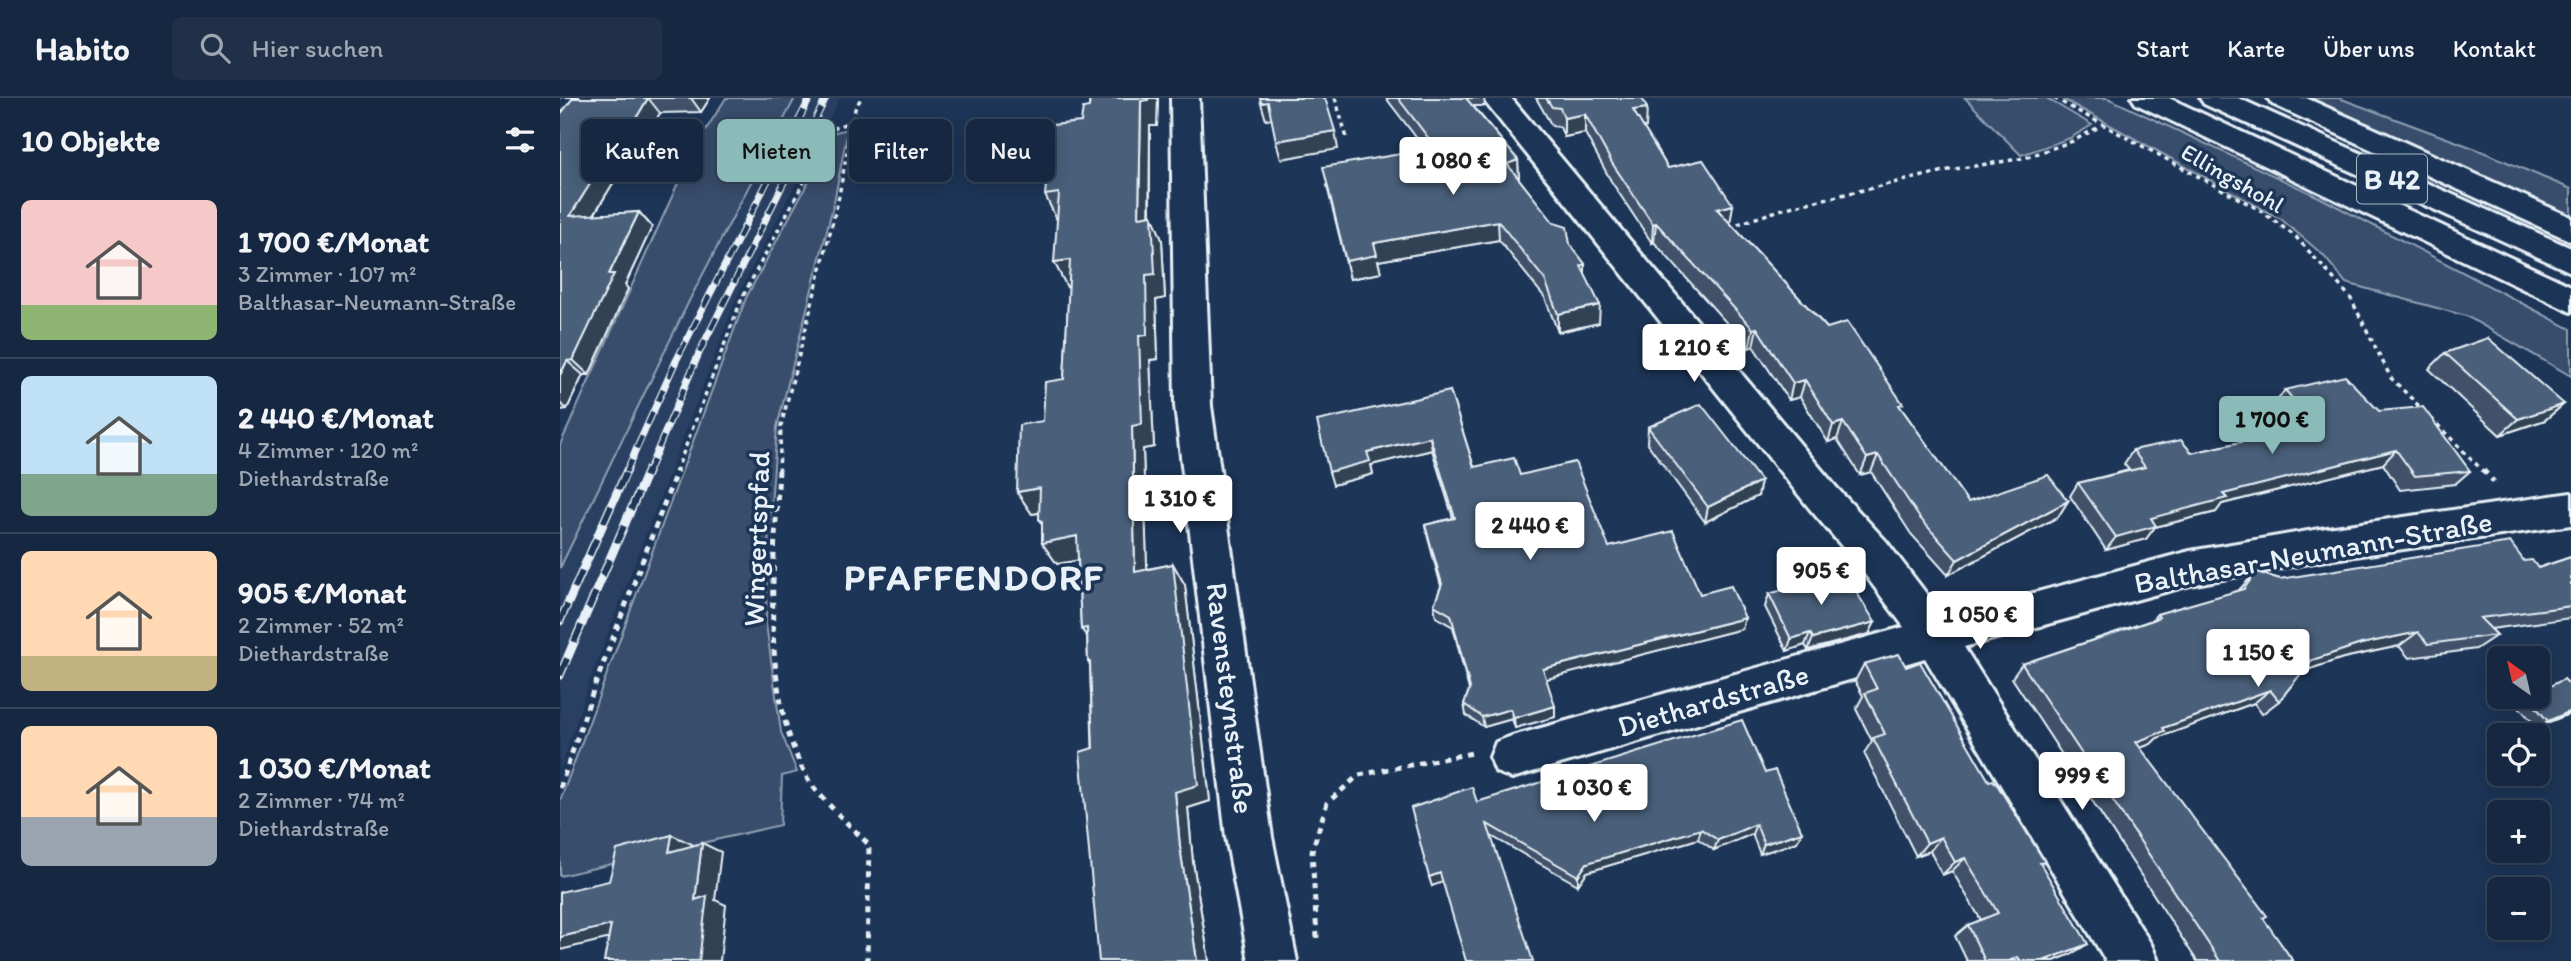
<!DOCTYPE html>
<html lang="de">
<meta charset="utf-8">
<style>
body{margin:0;font-family:Itim,sans-serif;background:#1f3048;color:#f1f3f6;height:100vh;display:flex;flex-direction:column;font-size:26px;white-space:nowrap}
*{box-sizing:border-box;margin:0}
p{font-size:23px;color:#9ea6b1}
.icon{flex:none;width:38px;height:38px;fill:none;stroke:currentColor;stroke-width:2;stroke-linecap:round;stroke-linejoin:round}
.map{position:relative;flex:1;overflow:hidden}
.details{display:flex;flex-direction:column;background:#162841;width:560px}
.details>*{flex:none}
.hud{position:absolute;left:21px;top:21px;width:665px;height:63px;display:flex;gap:14px}
.needle{width:46px;rotate:326deg}
.controls{position:absolute;left:1927px;top:548px;display:grid;gap:14px}
.controls a{display:grid;place-items:center;width:63px;height:63px;border-radius:10px;background:#162841;box-shadow:0 4px 18px #0003,0 0 0 2px #35445a;font-size:35px}
.price{position:absolute;translate:-50% -60px;padding:0 16px;border-radius:7px;background:#fff;color:#222;font-size:23px;line-height:46px;filter:drop-shadow(0 2px 4px #0008)}
.price::after{content:'';position:absolute;left:50%;top:42px;width:21px;height:16px;margin-left:-10px;background:inherit;clip-path:polygon(0 0,100% 0,50% 100%)}
.price.active{background:#8bbbb9;color:#111}
ul{padding:0;list-style:none}
li{display:flex;align-items:center;gap:21px;height:175px;padding:0 21px}
li+li{border-top:2px solid #35445a}
li span{display:grid;place-items:center;flex:none;width:196px;height:140px;border-radius:10px;color:#555}
li>.icon{margin-inline-start:auto}
span .icon{width:84px;height:84px;fill:#fffc;stroke-width:1}
li b{font-size:30px}
h2{display:flex;justify-content:space-between;align-items:center;height:84px;padding:0 21px;font-size:30px}
.tag{padding:0 24px;border-radius:10px;background:#162841;box-shadow:0 4px 18px #0003,0 0 0 2px #35445a;font-size:24px;line-height:63px}
.tag.active{background:#8bbbb9;color:#111}
header{display:flex;align-items:center;gap:42px;box-sizing:border-box;height:98px;padding:0 35px;background:#162841;border-bottom:2px solid #35445a}
header strong{font-size:33px}
nav{display:flex;gap:38px;margin-inline-start:auto;font-size:24px}
.search{width:490px;height:63px;background:#1f3048;display:flex;align-items:center;gap:18px;box-sizing:border-box;padding:0 24px;border-radius:10px;color:#9ea6b1;font-size:26px}
main{display:flex;flex:1;min-height:0}
.map>svg:first-child{display:block}
.built{fill:#2a4162}
.green{fill:#374d6c;stroke:#909fb2;stroke-width:2}
.lines{fill:none;stroke-linecap:round;stroke-linejoin:round}
.minor-casing{stroke:#e8f1f8;stroke-width:6}
.highway-casing{stroke:#e8f1f8;stroke-width:6}
.path-far1{stroke:#e8f1f8;stroke-width:3.5;stroke-dasharray:4.5 4.5;stroke-linecap:butt}
.path{stroke:#e8f1f8;stroke-width:5;stroke-dasharray:6 6;stroke-linecap:butt}
.minor{fill:#1d3557;fill-rule:evenodd}
.highway{fill:#1d3557;fill-rule:evenodd}
.rail-far1-casing{stroke:#e8f1f8;stroke-width:7}
.rail-casing{stroke:#e8f1f8;stroke-width:9}
.rail-far1{stroke:#1d3557;stroke-width:4.5;stroke-dasharray:13;stroke-linecap:butt}
.rail{stroke:#1d3557;stroke-width:6;stroke-dasharray:18;stroke-linecap:butt}
.wall{fill:#3f5169;stroke:#e8f1f8;stroke-width:2}
.shaded-wall{fill:#334255;stroke:#e8f1f8;stroke-width:2}
.building{fill:#495e7a;stroke:#e8f1f8;stroke-width:2}
.labels{text-anchor:middle;dominant-baseline:central;stroke-width:7;stroke-linejoin:round;paint-order:stroke}
.far-street-label{font-size:24px;fill:#e8f1f8;stroke:#1d3557}
.shield{fill:#1d3557;stroke:#abb9c8;stroke-width:2}
.shield-label{font-size:28px;font-weight:bold;fill:#e8f1f8}
.street-label{font-size:30px;fill:#e8f1f8;stroke:#1d3557}
.district-label{font-size:37px;font-weight:bold;letter-spacing:2px;fill:#e8f1f8;stroke:#1d3557}
</style>
<header>
<strong>Habito</strong>
<div class="search"><svg class="icon" aria-label="search" viewBox="0 0 24 24"><circle cx="10" cy="10" r="6"/><path d="M15 15l6 6"/></svg>Hier suchen</div>
<nav><a>Start</a><a>Karte</a><a>Über uns</a><a>Kontakt</a></nav>
</header>
<main>
<section class="details">
<h2>10 Objekte<svg class="icon" aria-label="filters" viewBox="0 0 24 24"><path d="M4 7h16M4 17h16"/><circle cx="9" cy="7" r="2"/><circle cx="15" cy="17" r="2"/></svg></h2>
<ul>
<li><span style="background:linear-gradient(#f6c9c9 75%,#8fb573 0)"><svg class="icon" aria-label="home" viewBox="0 0 24 24"><path d="M3 11l9-7 9 7M6 9v11h12V9"/></svg></span><div><b>1 700 €/Monat</b><p>3 Zimmer · 107 m²</p><p>Balthasar-Neumann-Straße</p></div></li>
<li><span style="background:linear-gradient(#bfe0f5 70%,#7fa58c 0)"><svg class="icon" aria-label="home" viewBox="0 0 24 24"><path d="M3 11l9-7 9 7M6 9v11h12V9"/></svg></span><div><b>2 440 €/Monat</b><p>4 Zimmer · 120 m²</p><p>Diethardstraße</p></div></li>
<li><span style="background:linear-gradient(#ffd9b3 75%,#c2b280 0)"><svg class="icon" aria-label="home" viewBox="0 0 24 24"><path d="M3 11l9-7 9 7M6 9v11h12V9"/></svg></span><div><b>905 €/Monat</b><p>2 Zimmer · 52 m²</p><p>Diethardstraße</p></div></li>
<li><span style="background:linear-gradient(#ffd9b3 65%,#9aa5b1 0)"><svg class="icon" aria-label="home" viewBox="0 0 24 24"><path d="M3 11l9-7 9 7M6 9v11h12V9"/></svg></span><div><b>1 030 €/Monat</b><p>2 Zimmer · 74 m²</p><p>Diethardstraße</p></div></li>
</ul>
</section>
<div class="map">
<svg width="2011" height="863" viewBox="0 0 2011 863">
<rect width="100%" height="100%" fill="#1d3557"/>
<filter id="ink" filterUnits="userSpaceOnUse"><feTurbulence type="fractalNoise" baseFrequency=".0143" numOctaves="2"/><feDisplacementMap in="SourceGraphic" scale="14" xChannelSelector="R" yChannelSelector="G"/><feConvolveMatrix kernelMatrix="1 2 1 2 8 2 1 2 1" color-interpolation-filters="sRGB"/></filter>
<g filter="url(#ink)">
<polygon class="built" points="235,0 280,0 177,199 30,582 0,673 0,470 130,201"/>
<g class="green">
<polygon points="166,0 235,0 130,201 0,470 0,347 133,52"/>
<polygon points="1405,0 1486,0 1532,27 1510,40 1461,57"/>
<polygon points="1501,0 1548,0 1759,99 2011,231 2011,278 1906,218 1786,185 1763,157 1721,121"/>
<polygon points="1740,0 1779,0 1916,51 2011,91 2011,120"/>
<polygon points="288,31 274,104 217,329 207,460 206,526 221,634 237,674 222,678 220,727 0,778 0,703 186,200 275,34"/>
</g>
<g class="lines">
<g class="minor-casing">
<g id="minor">
<polygon points="0,0 17,0 10,10 0,13"/>
<polygon points="611,0 639,0 651,308 712,739 737,863 689,863 666,739 615,308"/>
<polygon points="922,0 951,0 1276,389 1326,443 1384,519 1630,453 1760,431 2011,395 2011,427 1760,463 1630,487 1404,549 1591,846 1598,863 1546,863 1365,560 952,680 936,674 930,659 936,644 952,638 1344,529 1298,467 1250,411"/>
</g>
</g>
<g class="highway-casing">
<g id="highway">
<polygon points="1572,0 1609,0 2011,188 2011,214 1576,6"/>
<polygon points="1640,0 1678,0 2011,150 2011,174 1644,6"/>
<polygon points="1708,0 1746,0 2011,119 2011,143 1712,6"/>
</g>
</g>
<g class="path-far1">
<polyline points="775,0 787,40"/>
<polyline points="1494,0 1700,112 1736,139 1790,199 1831,280 1863,312"/>
<polyline points="1169,129 1226,110 1389,72 1465,60 1513,43 1541,28"/>
<polyline points="1871,320 1924,374"/>
<polyline points="116,374 182,200 272,31 292,23"/>
<polyline points="219,374 221,328 278,103 295,11 301,0"/>
</g>
<g class="path">
<path d="M219,372C214,469 199,587 245,676C254,695 293,730 309,747L307,863"/>
<polyline points="1923,372 1934,384"/>
<polyline points="0,690 34,590 117,372"/>
<polyline points="757,840 752,753 767,705 799,677 912,655"/>
</g>
<use href="#minor" class="minor"/>
<use href="#highway" class="highway"/>
<g class="rail-far1-casing">
<g id="rail-far1">
<polyline points="66,374 116,263 250,0"/>
<polyline points="88,374 140,253 266,0"/>
</g>
</g>
<g class="rail-casing">
<g id="rail">
<polyline points="0,523 67,372"/>
<polyline points="0,577 88,372"/>
</g>
</g>
<use href="#rail-far1" class="rail-far1"/>
<use href="#rail" class="rail"/>
</g>
<g class="wall">
<polygon points="13,0 150,0 141,14 100,15 87,37 82,37 34,117 79,114 92,129 65,187 68,191 29,277 23,277 7,311 0,312 0,17"/>
<polygon points="530,0 598,0 597,28 590,28 590,117 592,117 602,142 605,200 596,202 598,261 590,262 594,349 583,351 587,471 613,466 625,487 650,703 628,710 633,764 649,863 539,863 530,567 528,564 527,538 521,531 518,462 497,466 482,445 482,427 479,421 479,415 472,416 457,394 483,323 504,281 509,188 507,189 497,122 485,97 529,9"/>
<polygon points="826,0 924,0 925,8 913,8 958,62 959,81 1025,166 1025,176 1039,225 998,234 985,200 939,142 818,163 821,175 790,181 767,88 865,51"/>
<polygon points="976,0 1082,0 1086,29 1083,29 1108,70 1170,125 1341,310 1408,404 1508,403 1498,419 1388,477 1351,436 1311,374 1300,377 1277,341 1268,344 1240,299 1229,302 1193,248 1189,250 1094,144 1092,145 1051,83 1025,35 1004,39 1000,29 992,28"/>
<polygon points="1885,255 2004,306 1985,322 1940,337 1869,271"/>
<polygon points="1725,292 1819,313 1910,373 1895,386 1840,392 1823,366 1662,406 1656,414 1595,429 1586,441 1546,452 1510,398 1518,385 1569,372 1564,366 1573,352 1632,355 1685,343 1684,341 1695,328 1726,321 1714,306"/>
<polygon points="890,293 914,369 960,377 1049,449 1140,496 1182,531 986,581 995,619 955,630 952,621 924,629 906,617 904,606 909,592 893,529 876,519 874,507 881,488 868,440 865,427 893,420 872,352 811,367 813,376 773,387"/>
<polygon points="1088,329 1198,398 1145,424 1087,345"/>
<polygon points="2011,459 2011,520 1931,531 1937,537 1916,551 1849,560 1839,548 1783,560 1743,573 1719,603 1702,616 1694,605 1597,640 1591,646 1580,650 1733,863 1637,863 1452,580 1462,566 1592,522 1597,516 1678,493 1696,474 1720,481 1964,463 1978,470"/>
<polygon points="1209,496 1315,524 1309,536 1248,552 1245,547 1227,553 1205,509"/>
<polygon points="1304,566 1346,569 1429,683 1481,767 1511,856 1494,863 1407,863 1395,838 1408,827 1421,822 1392,773 1382,777 1370,753 1356,758 1304,655 1312,643 1296,611 1303,598 1295,583"/>
<polygon points="1968,598 2011,615 1977,629 1956,606"/>
<polygon points="1205,675 1237,744 1200,756 1192,736 1154,752 1138,741 1027,774 1018,787 931,738 872,788 869,779 917,704"/>
</g>
<g class="shaded-wall">
<polygon points="88,0 100,15 87,37 75,22"/>
<polygon points="131,0 150,0 141,14"/>
<polygon points="588,0 598,0 597,28 590,28 589,144 579,119 581,3"/>
<polygon points="708,4 712,21 706,22 701,5"/>
<polygon points="1087,10 1086,29 1072,31 1073,12"/>
<polygon points="1025,16 1025,35 1004,39 1004,20"/>
<polygon points="70,22 82,37 24,133 10,118"/>
<polygon points="775,33 778,51 721,61 716,43"/>
<polygon points="958,62 959,81 947,66"/>
<polygon points="1173,107 1170,126 1157,111"/>
<polygon points="79,114 92,129 65,187 68,191 29,277 13,262 49,176"/>
<polygon points="592,117 602,142 605,200 596,202 598,261 590,262 594,349 583,351 588,495 575,474 572,328 579,238"/>
<polygon points="938,123 939,142 818,163 821,175 790,181 786,163 814,145"/>
<polygon points="1096,125 1094,144 1092,145 1093,126"/>
<polygon points="510,162 522,186 507,189 494,164"/>
<polygon points="1040,207 1039,225 998,234 998,216"/>
<polygon points="1197,230 1193,248 1189,250 1193,231"/>
<polygon points="7,263 23,277 7,311 0,305 0,277"/>
<polygon points="1245,282 1240,299 1229,302 1233,285"/>
<polygon points="2004,306 1985,322 1940,337 1958,321"/>
<polygon points="1283,324 1277,341 1268,344 1273,327"/>
<polygon points="870,339 872,352 811,367 813,376 773,387 769,374 807,354"/>
<polygon points="1836,352 1823,366 1662,406 1656,414 1595,429 1586,441 1546,452 1556,439 1591,420 1663,396"/>
<polygon points="1318,357 1311,374 1300,377 1307,360"/>
<polygon points="1201,383 1198,398 1145,424 1148,409"/>
<polygon points="480,390 495,412 472,416 457,394"/>
<polygon points="1508,403 1498,419 1388,477 1397,462"/>
<polygon points="517,438 531,460 497,466 482,445"/>
<polygon points="613,466 625,487 650,703 628,710 633,764 649,863 637,863 620,749 615,694"/>
<polygon points="1185,520 1182,531 983,582 983,571"/>
<polygon points="1315,524 1309,536 1248,552 1253,540"/>
<polygon points="1858,534 1839,548 1783,560 1735,576 1752,562 1801,546"/>
<polygon points="1250,535 1245,547 1227,553 1231,541"/>
<polygon points="1710,592 1694,605 1597,640 1591,646 1563,656 1576,644 1603,630"/>
<polygon points="995,608 995,619 955,630 954,620"/>
<polygon points="951,611 952,621 924,629 922,619"/>
<polygon points="2011,613 2011,615 1977,629 1988,623"/>
<polygon points="1196,726 1192,736 1154,752 1158,742"/>
<polygon points="1141,731 1138,741 1027,774 1018,787 1018,778 1027,765"/>
<polygon points="1242,734 1237,744 1200,756 1204,746"/>
<polygon points="112,737 132,746 128,763 109,754"/>
<polygon points="1381,739 1370,753 1356,758 1367,745"/>
<polygon points="142,745 161,754 155,802 166,807 160,863 139,863 135,802"/>
<polygon points="1405,760 1392,773 1382,777 1395,764"/>
<polygon points="880,775 883,784 872,788 869,779"/>
<polygon points="51,827 72,835 0,852 0,839"/>
<polygon points="1528,846 1511,856 1494,863 1483,863"/>
</g>
<g class="building">
<polygon points="13,0 88,0 75,22 70,22 10,118 79,114 49,176 54,176 13,262 7,263 0,277 0,17"/>
<polygon points="530,0 588,0 588,2 581,3 579,119 592,117 595,176 586,177 587,237 579,238 582,326 572,328 575,474 613,466 638,687 615,694 620,749 637,863 539,863 520,654 533,650 530,564 528,564 527,530 521,531 517,438 482,445 482,424 479,421 480,390 457,394 459,327 483,323 485,284 504,281 510,162 494,164 499,95 485,97 492,27 521,24 523,10 529,9"/>
<polygon points="700,0 765,0 775,33 716,43 708,4 701,5"/>
<polygon points="838,0 906,0 958,62 947,66 994,125 1007,129 1010,146 1025,166 1021,168 1040,207 998,216 985,182 938,123 814,145 817,157 786,163 763,69 876,50"/>
<polygon points="986,0 1082,0 1087,10 1073,12 1108,70 1143,62 1173,107 1157,111 1267,230 1287,224 1343,306 1339,307 1408,404 1488,377 1508,403 1397,462 1359,419 1318,357 1307,360 1283,324 1273,327 1245,282 1233,285 1197,230 1193,231 1096,125 1093,126 1052,65 1025,16 1004,20 1000,10 992,9"/>
<polygon points="1928,240 2004,306 1958,321 1885,255"/>
<polygon points="1785,278 1819,313 1863,309 1910,373 1855,378 1836,352 1663,396 1667,400 1591,420 1596,428 1556,439 1518,385 1585,369 1573,352 1621,342 1632,355 1704,339 1695,328 1746,316 1725,292"/>
<polygon points="890,293 914,369 954,360 960,377 1015,364 1049,449 1113,433 1140,496 1171,488 1185,520 983,571 995,608 954,620 951,611 922,619 904,606 910,590 891,517 874,507 882,486 865,427 895,420 870,339 807,354 810,363 769,374 757,323"/>
<polygon points="1141,306 1201,383 1148,409 1088,329"/>
<polygon points="1950,444 1964,463 1972,462 1978,470 2011,459 2011,508 1920,520 1937,537 1868,546 1858,534 1801,546 1752,562 1719,603 1710,592 1603,630 1605,633 1576,644 1707,818 1703,820 1733,863 1660,863 1462,566 1593,522 1599,519 1597,516 1684,491 1696,474 1720,481"/>
<polygon points="1284,474 1315,524 1253,540 1250,535 1231,541 1209,496"/>
<polygon points="1339,556 1346,569 1360,564 1429,683 1433,682 1438,688 1485,764 1480,765 1528,846 1483,863 1461,863 1458,859 1449,863 1425,863 1408,827 1438,815 1405,760 1395,764 1381,739 1367,745 1313,640 1325,636 1305,595 1317,591 1304,566"/>
<polygon points="2004,581 2011,588 2011,613 1988,623 1967,599 1978,598 1978,594"/>
<polygon points="1182,622 1205,675 1215,672 1242,734 1204,746 1196,726 1158,742 1141,731 1027,765 1018,778 927,726 973,863 906,863 880,775 869,779 851,710 912,689 917,704"/>
<polygon points="112,737 109,754 142,745 135,802 147,798 139,863 44,863 51,827 0,839 0,794 49,783 57,752"/>
</g>
</g>
<g class="labels">
<g class="far-street-label">
<text transform="translate(1673 80) rotate(30)">Ellingshohl</text>
</g>
<rect class="shield" x="1797" y="56.5" width="70" height="49" rx="5"/>
<g class="shield-label">
<text x="1832" y="81">B 42</text>
</g>
<g class="street-label">
<text transform="translate(196 441) rotate(-88)">Wingertspfad</text>
<text transform="translate(1753 454) rotate(-10)">Balthasar-Neumann-Straße</text>
<text transform="translate(671 600) rotate(83)">Ravensteynstraße</text>
<text transform="translate(1153 602) rotate(-16)">Diethardstraße</text>
</g>
<g class="district-label">
<text x="414" y="479">PFAFFENDORF</text>
</g>
</g>
</svg>
<div class="controls">
<a><svg class="needle" viewBox="-14 -14 28 28"><path d="M0-13l5 13h-10z" fill="#e53935"/><path d="M0 13l5-13h-10z" fill="#9ea6b1"/></svg></a>
<a><svg class="icon" aria-label="locate" viewBox="0 0 24 24"><circle cx="12" cy="12" r="6"/><path d="M12 2v4M12 18v4M2 12h4M18 12h4"/></svg></a>
<a>+</a>
<a>−</a>
</div>
<b class="price" style="left:893px;top:99px">1 080 €</b>
<b class="price" style="left:1134px;top:286px">1 210 €</b>
<b class="price active" style="left:1712px;top:358px">1 700 €</b>
<b class="price" style="left:620px;top:437px">1 310 €</b>
<b class="price" style="left:970px;top:464px">2 440 €</b>
<b class="price" style="left:1261px;top:509px">905 €</b>
<b class="price" style="left:1420px;top:553px">1 050 €</b>
<b class="price" style="left:1698px;top:591px">1 150 €</b>
<b class="price" style="left:1522px;top:714px">999 €</b>
<b class="price" style="left:1034px;top:726px">1 030 €</b>
<div class="hud">
<a class="tag">Kaufen</a>
<a class="tag active">Mieten</a>
<a class="tag">Filter</a>
<a class="tag">Neu</a>
</div>
</div>
</main>
